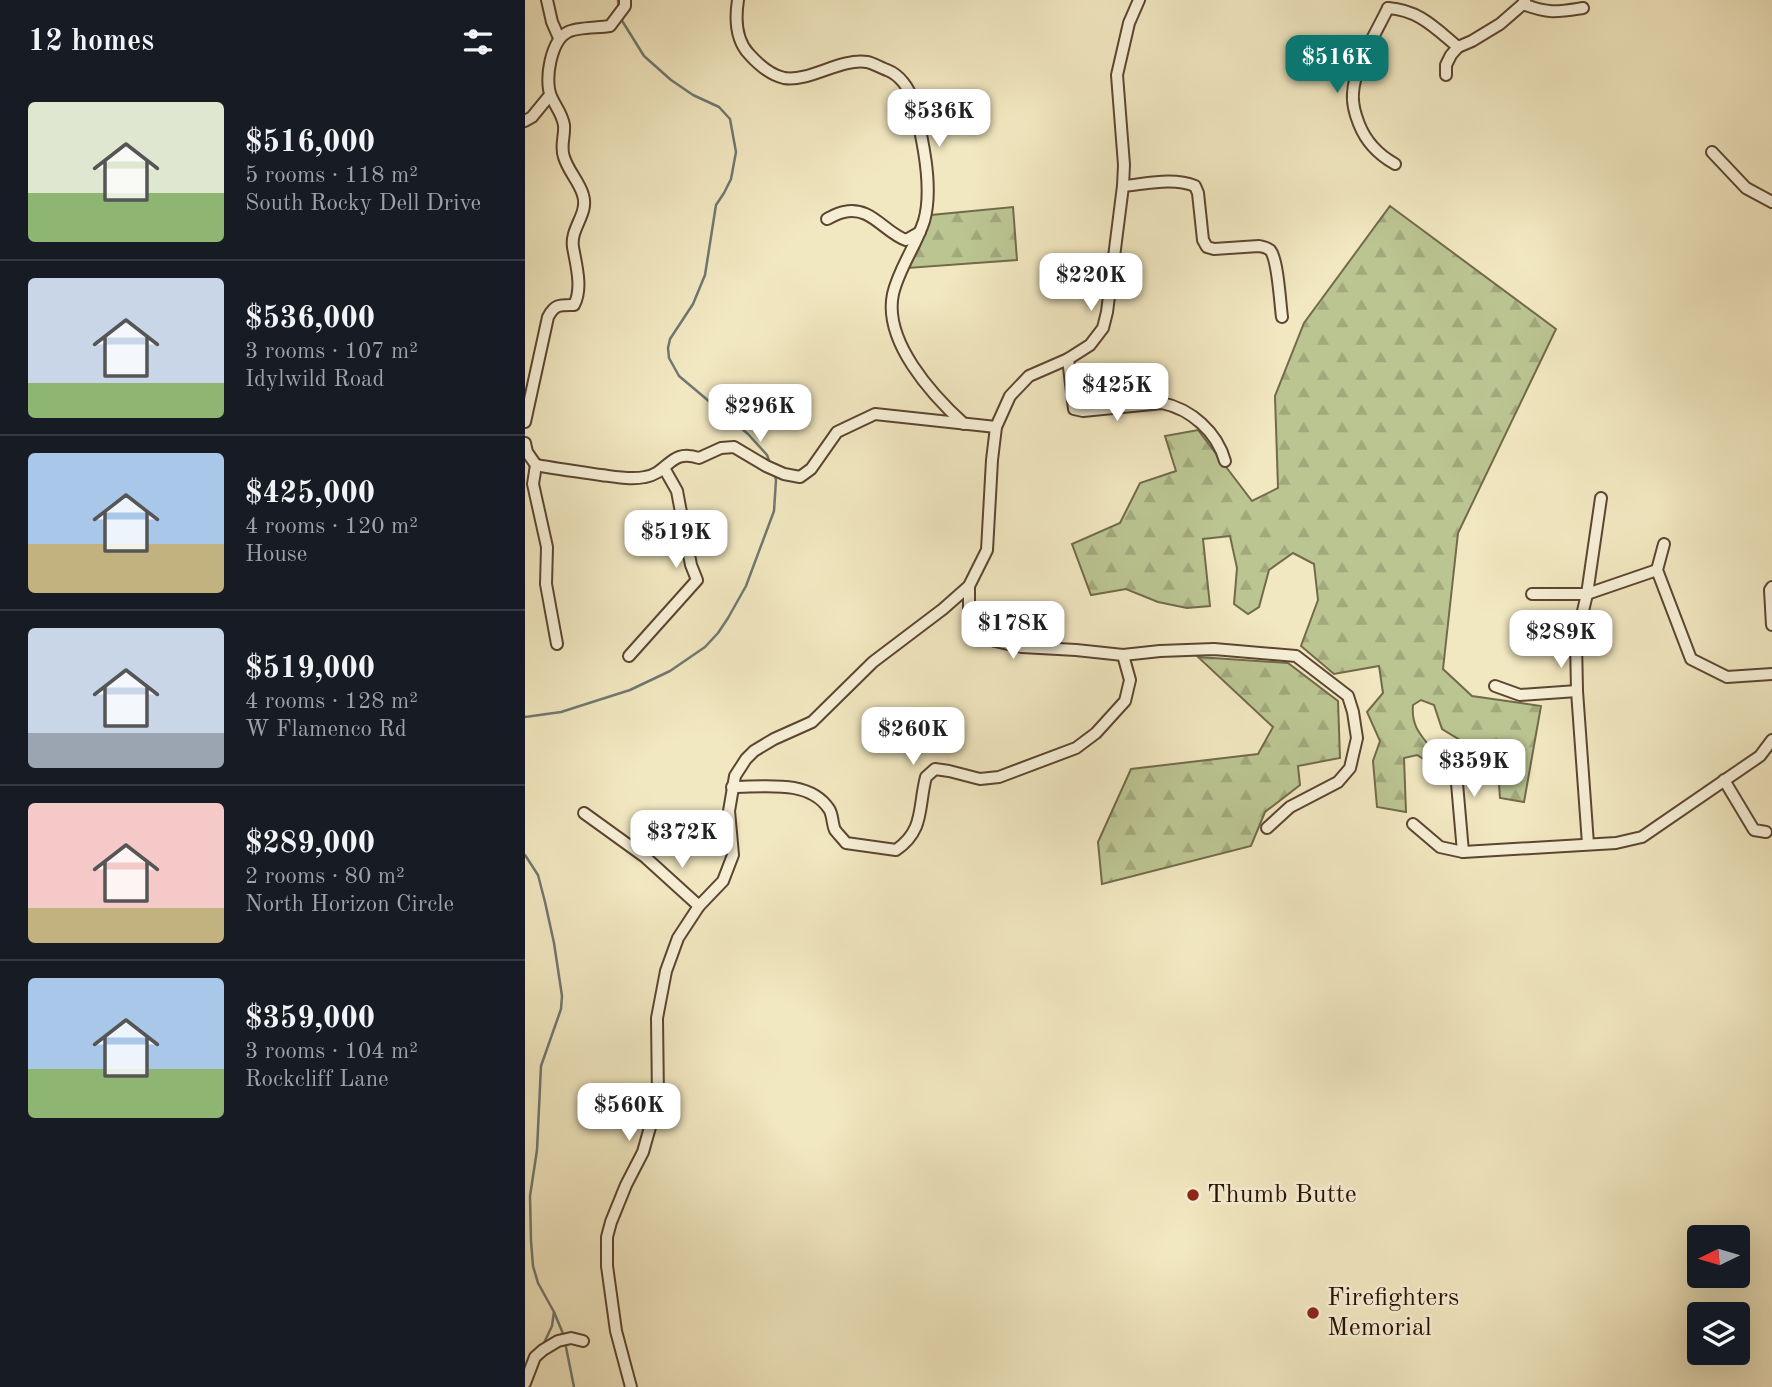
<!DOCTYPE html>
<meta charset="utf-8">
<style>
body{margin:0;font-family:"Old Standard TT",serif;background:#20242c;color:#f1f3f6;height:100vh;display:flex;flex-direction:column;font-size:26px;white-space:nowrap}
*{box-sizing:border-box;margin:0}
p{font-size:23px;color:#9ea1a6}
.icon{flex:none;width:38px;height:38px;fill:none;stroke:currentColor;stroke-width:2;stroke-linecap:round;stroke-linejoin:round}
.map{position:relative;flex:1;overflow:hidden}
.sheet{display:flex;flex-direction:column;background:#171b24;width:525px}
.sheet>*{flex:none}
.needle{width:46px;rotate:265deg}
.buttons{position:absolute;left:1162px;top:1225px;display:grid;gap:14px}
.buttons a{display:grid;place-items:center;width:63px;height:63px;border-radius:7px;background:#171b24;box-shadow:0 7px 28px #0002;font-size:35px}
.price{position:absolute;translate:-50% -60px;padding:0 16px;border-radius:14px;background:#fff;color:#222;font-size:23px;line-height:46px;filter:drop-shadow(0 2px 4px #0008)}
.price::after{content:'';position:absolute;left:50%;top:42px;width:21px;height:16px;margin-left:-10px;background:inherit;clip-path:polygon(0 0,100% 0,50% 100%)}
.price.on{background:#0f766e;color:#fff}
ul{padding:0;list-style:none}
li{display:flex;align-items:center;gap:21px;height:175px;padding:0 28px}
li+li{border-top:2px solid #363941}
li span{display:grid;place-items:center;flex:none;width:196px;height:140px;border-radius:7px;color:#555}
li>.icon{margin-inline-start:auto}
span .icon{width:84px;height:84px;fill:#fffc;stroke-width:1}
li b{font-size:30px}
h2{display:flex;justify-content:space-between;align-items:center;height:84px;padding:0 28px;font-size:30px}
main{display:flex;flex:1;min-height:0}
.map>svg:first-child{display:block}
.forest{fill:url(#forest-firs);stroke:#726a4a;stroke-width:2}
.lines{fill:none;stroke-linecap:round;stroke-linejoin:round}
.stream{stroke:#707871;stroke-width:2.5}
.minor-casing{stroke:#5c4531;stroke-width:14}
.minor{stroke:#f6efd6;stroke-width:10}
.poi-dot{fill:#8f2418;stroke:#f6efd6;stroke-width:2.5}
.labels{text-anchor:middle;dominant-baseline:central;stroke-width:5;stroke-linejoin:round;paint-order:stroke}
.poi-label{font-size:26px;fill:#2a0f01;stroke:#f6efd6;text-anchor:start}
</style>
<main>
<section class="sheet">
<h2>12 homes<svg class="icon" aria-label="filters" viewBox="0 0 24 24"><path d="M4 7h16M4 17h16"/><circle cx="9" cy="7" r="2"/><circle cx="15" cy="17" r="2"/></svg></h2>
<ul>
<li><span style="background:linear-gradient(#dfe7d0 65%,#8fb573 0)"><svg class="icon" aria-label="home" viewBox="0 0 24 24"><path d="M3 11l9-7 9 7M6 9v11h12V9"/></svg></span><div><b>$516,000</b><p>5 rooms · 118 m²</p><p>South Rocky Dell Drive</p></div></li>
<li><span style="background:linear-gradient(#c9d6e8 75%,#8fb573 0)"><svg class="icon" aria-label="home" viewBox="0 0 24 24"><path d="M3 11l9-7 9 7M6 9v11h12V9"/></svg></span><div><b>$536,000</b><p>3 rooms · 107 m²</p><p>Idylwild Road</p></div></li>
<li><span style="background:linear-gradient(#a9c7e8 65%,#c2b280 0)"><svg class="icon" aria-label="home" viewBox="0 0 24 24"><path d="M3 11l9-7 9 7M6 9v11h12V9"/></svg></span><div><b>$425,000</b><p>4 rooms · 120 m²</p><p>House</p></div></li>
<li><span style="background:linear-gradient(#c9d6e8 75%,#9aa5b1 0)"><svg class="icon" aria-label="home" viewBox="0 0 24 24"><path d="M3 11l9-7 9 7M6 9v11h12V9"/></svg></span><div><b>$519,000</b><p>4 rooms · 128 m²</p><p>W Flamenco Rd</p></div></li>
<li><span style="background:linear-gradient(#f6c9c9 75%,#c2b280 0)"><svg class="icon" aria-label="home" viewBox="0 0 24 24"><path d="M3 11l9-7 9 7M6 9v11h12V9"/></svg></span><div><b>$289,000</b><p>2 rooms · 80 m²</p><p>North Horizon Circle</p></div></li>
<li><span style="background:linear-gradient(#a9c7e8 65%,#8fb573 0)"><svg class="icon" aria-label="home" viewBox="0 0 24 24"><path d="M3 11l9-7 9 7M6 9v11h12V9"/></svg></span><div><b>$359,000</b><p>3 rooms · 104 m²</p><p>Rockcliff Lane</p></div></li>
</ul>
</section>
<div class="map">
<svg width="1247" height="1387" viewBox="0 0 1247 1387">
<defs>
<pattern id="forest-firs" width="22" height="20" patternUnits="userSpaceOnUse" patternTransform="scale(1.75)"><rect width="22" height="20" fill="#bbc592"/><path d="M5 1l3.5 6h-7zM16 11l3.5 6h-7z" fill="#a1a87c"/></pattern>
</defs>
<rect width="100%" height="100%" fill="#f1e7c0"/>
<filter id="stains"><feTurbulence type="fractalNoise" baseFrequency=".00286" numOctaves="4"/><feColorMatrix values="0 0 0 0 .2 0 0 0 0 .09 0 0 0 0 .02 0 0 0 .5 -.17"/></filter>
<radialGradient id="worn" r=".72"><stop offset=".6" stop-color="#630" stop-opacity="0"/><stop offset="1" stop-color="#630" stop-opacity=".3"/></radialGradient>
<g class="forest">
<path d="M865,206L1031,329L933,533L918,669L947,696L1016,706L999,802L975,798L971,742L940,743L917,729L909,705L896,700L888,705C886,727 896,735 909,752L908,765L892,755L879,758L881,812L852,807L848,761L855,741L842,712L858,693L854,666L809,674L776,646L793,600L789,564L768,553L744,570L734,607L723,614L709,604L712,568L705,536L678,539L685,606L662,608L633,602L601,589L566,595L547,544L595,523L615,483L651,471L640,436L673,430L727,501L753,488L750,396L779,323Z"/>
<polygon points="488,207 492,260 383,268 406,215"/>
<polygon points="673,657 763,663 813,701 815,758 773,766 775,785 740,812 726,846 577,884 573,842 606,769 733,754 748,727"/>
</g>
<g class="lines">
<g class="stream">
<polyline points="93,0 94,9"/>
<polyline points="96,19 119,56 146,80 168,95 194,107 205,119 211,152 206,179 199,193 191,205 180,275 168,304 145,339 143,348 144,358 154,376 223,434 242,455 245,463"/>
<polyline points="0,717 36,712 105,690 145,671 180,647 193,633 203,618 221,586 249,511 251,480 249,472"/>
<polyline points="0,855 13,875 20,902 29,943 37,996 36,1009 16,1066 12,1150 5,1196 6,1241 8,1266 13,1283 29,1312 39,1336"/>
<polyline points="40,1342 49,1387"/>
<polyline points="18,1345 27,1326 29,1312"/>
</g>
<g class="minor-casing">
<g id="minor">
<polyline points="22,0 27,22 34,38"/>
<path d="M213,0C210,19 211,40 224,54C233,64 245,75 259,78C285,82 315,58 342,62C348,63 356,68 362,70C375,75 384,88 388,101C397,135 409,187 399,221C391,246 374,268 368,294C358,341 407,395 439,424"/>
<path d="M998,4C1024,14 1032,12 1058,8"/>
<path d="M863,8C852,31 829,68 828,93C827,104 830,114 834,124C841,142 854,155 870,164"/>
<path d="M863,8C894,10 910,28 933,47"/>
<polyline points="921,75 921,65 926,55 933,47 947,41 975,24 998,4 1000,0"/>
<polyline points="0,121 7,117 25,95"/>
<polyline points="1187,152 1221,188 1247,202"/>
<path d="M598,186C621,184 648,177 670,186L673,193L678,240L682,247L689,249L734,246C739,247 741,247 745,250C753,259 755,303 757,317"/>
<path d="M302,219C308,216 313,213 319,212C345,205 360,233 381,240L395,232"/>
<path d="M543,359L549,409L558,411L637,403C666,409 692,432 700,461"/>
<path d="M0,422L23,317C30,304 35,305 49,305C58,288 51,265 48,247C45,228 64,214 58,195C54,181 43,171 39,157C35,147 40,136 39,125C37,113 30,106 26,96C19,80 26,40 43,32C52,27 73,28 85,26L100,6V0"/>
<polyline points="0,443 2,452 11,465"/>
<path d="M11,465C33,469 55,472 76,475C91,477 106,480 120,477C144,473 145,448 174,458L196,448L209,447L241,466L259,474L275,477L286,469L312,432L350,414L471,427"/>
<polyline points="11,465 8,484 22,547 21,584 32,644"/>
<polyline points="1139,544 1132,570 1166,659 1202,677 1247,674"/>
<polyline points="444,586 444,609 451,631 470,641 497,647 551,650 598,655 635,651 689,649 771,656 823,696 828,712 832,738 825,768 813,782 765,807 742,828"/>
<polyline points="1247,587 1245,590 1247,625"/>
<polyline points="1007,594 1062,594 1132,570"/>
<polyline points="104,656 172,580 166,565 152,491 139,468"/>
<polyline points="970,686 995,695 1052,691"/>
<polyline points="929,749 938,852"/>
<polyline points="1199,780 1229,830 1241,832"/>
<path d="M207,787C239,787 284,779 304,809C308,815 307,824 310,830C313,834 318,839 321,843L371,850C400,830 393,807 401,777L410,769L424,771L455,779L474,777L551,748L571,733L600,701L605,680L598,655"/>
<polyline points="59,813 120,857 174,906"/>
<polyline points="888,824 915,847 938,852 1091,843 1117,837 1235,756 1247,740"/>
<polyline points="1063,844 1052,691 1051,641 1062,594 1076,498"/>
<polyline points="0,1383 10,1357 18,1350 33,1341 46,1338 58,1341"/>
<polyline points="106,1387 91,1331 82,1266 82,1237 86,1222 101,1185 118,1152 133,1099 132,1018 141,971 153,938 174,906 198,881 208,855 204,811 210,776 221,759 229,751 249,739 287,722 348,662 418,609 444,586 462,550 467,460 471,427 485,396 504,376 543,359 565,345 578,328 582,312 598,186 599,165 592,75 604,23 614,0"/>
</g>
</g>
<use href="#minor" class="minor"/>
</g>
<g class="poi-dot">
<circle cx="668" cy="1195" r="7"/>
<circle cx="788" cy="1313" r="7"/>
</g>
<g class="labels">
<g class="poi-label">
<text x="682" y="1195">Thumb Butte</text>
<text x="802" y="1298">Firefighters<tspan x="802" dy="30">Memorial</tspan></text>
</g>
</g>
<rect width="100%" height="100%" filter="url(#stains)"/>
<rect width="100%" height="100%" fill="url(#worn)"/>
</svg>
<div class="buttons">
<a><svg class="needle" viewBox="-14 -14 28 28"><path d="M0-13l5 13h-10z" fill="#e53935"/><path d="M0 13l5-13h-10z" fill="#9ea1a6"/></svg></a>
<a><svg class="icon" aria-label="layers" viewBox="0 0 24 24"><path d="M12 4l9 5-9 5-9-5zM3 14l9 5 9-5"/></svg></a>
</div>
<b class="price on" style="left:812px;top:95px">$516K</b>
<b class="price" style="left:414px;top:149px">$536K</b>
<b class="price" style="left:566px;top:313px">$220K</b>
<b class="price" style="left:592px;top:423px">$425K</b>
<b class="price" style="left:235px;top:444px">$296K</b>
<b class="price" style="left:151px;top:570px">$519K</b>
<b class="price" style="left:488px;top:661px">$178K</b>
<b class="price" style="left:1036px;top:670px">$289K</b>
<b class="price" style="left:388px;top:767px">$260K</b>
<b class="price" style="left:949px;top:799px">$359K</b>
<b class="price" style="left:157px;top:870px">$372K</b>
<b class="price" style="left:104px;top:1143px">$560K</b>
</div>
</main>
